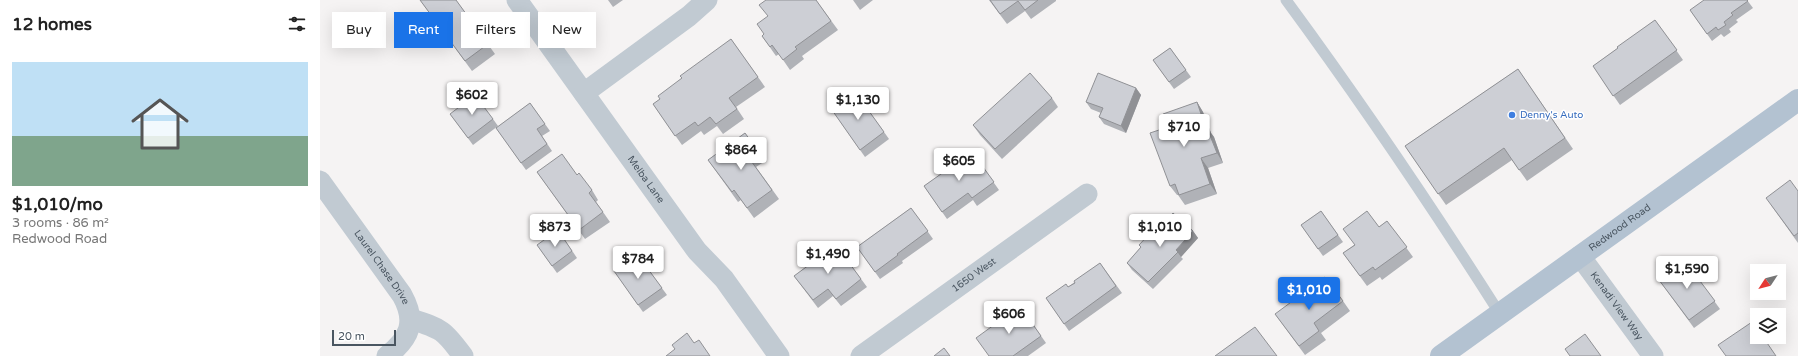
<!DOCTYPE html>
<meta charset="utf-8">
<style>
body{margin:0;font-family:"Varela Round",sans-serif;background:#f2f2f2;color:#222;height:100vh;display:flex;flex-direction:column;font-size:15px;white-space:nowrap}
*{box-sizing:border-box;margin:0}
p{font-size:13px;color:#767676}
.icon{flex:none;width:22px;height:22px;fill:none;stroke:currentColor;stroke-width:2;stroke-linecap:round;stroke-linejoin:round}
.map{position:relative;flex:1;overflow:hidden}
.panel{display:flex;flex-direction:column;background:#fff;width:320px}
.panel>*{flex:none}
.guide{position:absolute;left:12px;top:12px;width:380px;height:36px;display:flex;gap:8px}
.needle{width:26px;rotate:234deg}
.fabs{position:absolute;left:1430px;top:264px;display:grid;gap:8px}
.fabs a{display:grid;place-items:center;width:36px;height:36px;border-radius:0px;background:#fff;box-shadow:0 4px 16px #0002;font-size:20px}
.scale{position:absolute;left:12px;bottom:10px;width:64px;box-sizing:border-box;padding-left:4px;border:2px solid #4a5661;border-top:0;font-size:11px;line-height:14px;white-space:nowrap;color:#4a5661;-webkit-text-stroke:3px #fff;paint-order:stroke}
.price{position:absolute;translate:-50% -34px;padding:0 9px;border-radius:4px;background:#fff;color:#222;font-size:13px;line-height:26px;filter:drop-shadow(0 1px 2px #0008)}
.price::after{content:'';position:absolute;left:50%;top:24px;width:12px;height:9px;margin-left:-6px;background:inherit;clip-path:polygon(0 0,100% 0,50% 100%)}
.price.on{background:#1a73e8;color:#fff}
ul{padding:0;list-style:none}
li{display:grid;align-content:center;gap:8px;height:212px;padding:0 12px}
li+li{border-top:1px solid #e0e0e0}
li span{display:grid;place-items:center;height:124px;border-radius:0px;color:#555}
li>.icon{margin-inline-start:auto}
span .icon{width:72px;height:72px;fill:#fffc;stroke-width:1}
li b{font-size:17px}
h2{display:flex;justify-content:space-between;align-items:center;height:48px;padding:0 12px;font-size:17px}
.tag{padding:0 14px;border-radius:0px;background:#fff;box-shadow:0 4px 16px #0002;font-size:14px;line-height:36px}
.tag.on{background:#1a73e8;color:#fff}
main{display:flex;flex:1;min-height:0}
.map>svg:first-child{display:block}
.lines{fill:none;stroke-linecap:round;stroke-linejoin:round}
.lane{stroke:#c1cad2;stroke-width:11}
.street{stroke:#c1cad2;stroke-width:21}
.primary{stroke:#b3c2d1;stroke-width:22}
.wall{fill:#b0b2b7}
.shaded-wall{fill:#909195}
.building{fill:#cdcfd5;stroke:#909195}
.shop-dot{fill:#3f7fe0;stroke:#fff;stroke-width:1.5}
.labels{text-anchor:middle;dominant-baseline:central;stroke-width:3;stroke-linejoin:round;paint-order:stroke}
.shop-label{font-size:10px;fill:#366cbe;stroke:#fff;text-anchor:start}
.street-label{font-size:10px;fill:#4a5661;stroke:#fff}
</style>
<main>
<section class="panel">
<h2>12 homes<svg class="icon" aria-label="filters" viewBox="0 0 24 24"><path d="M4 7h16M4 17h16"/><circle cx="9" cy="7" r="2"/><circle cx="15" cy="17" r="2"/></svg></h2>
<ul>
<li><span style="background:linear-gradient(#bfe0f5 60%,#7fa58c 0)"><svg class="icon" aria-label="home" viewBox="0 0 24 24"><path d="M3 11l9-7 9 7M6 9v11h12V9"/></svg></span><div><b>$1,010/mo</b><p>3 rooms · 86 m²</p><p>Redwood Road</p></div></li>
</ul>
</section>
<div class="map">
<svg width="1478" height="356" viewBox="0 0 1478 356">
<rect width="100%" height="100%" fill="#f5f3f3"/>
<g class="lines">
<path class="lane" d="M966,0C1041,102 1112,207 1180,314"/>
<g class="street">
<path id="s1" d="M197,0L377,251L404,279L459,356"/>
<polyline points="264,93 369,16 387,0"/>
<path id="s2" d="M0,181L82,295C97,322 90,338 67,356"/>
<path id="s3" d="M1260,256L1333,356"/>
<path d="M91,319C122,329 124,330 143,356"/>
<path id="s4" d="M541,356L767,194"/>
</g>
<path class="primary" id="s5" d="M1121,356L1478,100"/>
</g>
<g class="wall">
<polygon points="100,0 136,0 175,54 152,71"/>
<polygon points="288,0 303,0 293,7"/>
<polygon points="496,0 518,30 482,56 484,59 470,70 459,54 456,56 442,36"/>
<polygon points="533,0 553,0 540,10"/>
<polygon points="669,0 736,0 736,1 711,19 705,11 687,24"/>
<polygon points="1427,0 1433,8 1416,20 1418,22 1409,29 1411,32 1404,37 1401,34 1392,41 1370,10"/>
<polygon points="1335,20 1363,60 1300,105 1273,66 1298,48"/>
<polygon points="411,39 445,87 416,107 424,119 403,134 397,126 384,135 381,131 362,145 333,104 340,99 362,78"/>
<polygon points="850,48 871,77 854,89 833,60"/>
<polygon points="1198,69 1253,149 1207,181 1192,160 1126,205 1085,146"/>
<polygon points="816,88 821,95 806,133 784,124 779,117 781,113 771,109 766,102"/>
<polygon points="536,93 569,139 545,157 512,110"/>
<polygon points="732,98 738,107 682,159 660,135 653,125"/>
<polygon points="877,102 883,112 891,133 894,137 903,163 888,168 897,194 865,205 858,195 857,195 850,186 848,127"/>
<polygon points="210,103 230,131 222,136 232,151 206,170 176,128"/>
<polygon points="130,114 173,119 178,126 153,145"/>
<polygon points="425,133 445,161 436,167 459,199 434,218 421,200 418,202 388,160"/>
<polygon points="652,152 679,190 657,206 653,200 627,219 604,186"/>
<polygon points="217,172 257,175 272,190 278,200 276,202 290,222 265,239"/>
<polygon points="1478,191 1478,243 1451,205"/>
<polygon points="591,208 613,239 582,261 583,263 560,279 537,247"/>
<polygon points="1001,211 1023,242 1003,256 981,225"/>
<polygon points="1067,221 1093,257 1062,280 1060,277 1047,286 1023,253"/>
<polygon points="238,230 257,258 237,273 217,245"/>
<polygon points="873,231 878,238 861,257 863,259 833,289 812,270 807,263 821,247 819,245 836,232"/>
<polygon points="516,245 547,287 521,306 513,296 498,308 474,276"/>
<polygon points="317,254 347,295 323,312 294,271"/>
<polygon points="1365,261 1400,309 1374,328 1339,280"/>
<polygon points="780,263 802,293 749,331 726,298 748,287"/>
<polygon points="1023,301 1030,311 1001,333 1006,340 985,355 955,314"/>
<polygon points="700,306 726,343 708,356 669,356"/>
</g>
<g class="shaded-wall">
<polygon points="816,88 821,95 806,133 801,126"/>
<polygon points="877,102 883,112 891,133 894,137 903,163 897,153 888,130 885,126"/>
<polygon points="881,158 888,168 897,194 890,184"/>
<polygon points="873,231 878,238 861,257 856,250"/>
</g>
<g class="building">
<polygon points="100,0 136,0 168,44 145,61"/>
<polygon points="446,0 496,0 511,21 475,47 477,49 463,60 452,45 450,47 442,36 444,34 437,24 448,16 439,5"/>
<polygon points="670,0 718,0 705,10 698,1 680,14"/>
<polygon points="1384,0 1427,0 1428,1 1411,13 1413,15 1404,22 1406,25 1398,30 1396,27 1387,34 1370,10"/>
<polygon points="1335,20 1357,50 1293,96 1273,66 1298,48 1297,47"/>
<polygon points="411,39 438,77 409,98 417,109 396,124 390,117 378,126 375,122 355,136 333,104 340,99 338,96 362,78 360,76"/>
<polygon points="850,48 866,70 849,82 833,60"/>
<polygon points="1198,69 1245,138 1199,170 1184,148 1118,194 1085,146"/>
<polygon points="710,73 732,98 675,149 653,125"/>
<polygon points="778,73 816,88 801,126 779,117 783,108 766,102"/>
<polygon points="536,93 564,132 540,150 512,110"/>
<polygon points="155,95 173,119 148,138 130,114"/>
<polygon points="877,102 885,126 871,132 871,133 887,128 897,153 881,158 890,184 859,195 855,184 850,186 830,133 848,127 843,114"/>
<polygon points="210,103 225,124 217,129 227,144 201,163 176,128"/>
<polygon points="425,133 438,151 429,158 452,190 427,208 414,190 412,192 388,160"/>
<polygon points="652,152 674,182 652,198 648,193 622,212 604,186"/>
<polygon points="242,154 257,175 259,173 272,190 269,193 283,212 259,230 217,172"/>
<polygon points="1470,180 1478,191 1478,233 1474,236 1446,198"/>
<polygon points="591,208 608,231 577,254 578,255 555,272 537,247"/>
<polygon points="1001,211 1018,235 998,249 981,225"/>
<polygon points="1047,211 1059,227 1067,221 1087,247 1055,270 1053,267 1040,276 1023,253 1035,245 1023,229"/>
<polygon points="853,213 873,231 856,250 858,252 828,282 807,263 821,247 819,245 833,230 836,232"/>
<polygon points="238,230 252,251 232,266 217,245"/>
<polygon points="516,245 541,279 516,299 508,289 493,300 474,276"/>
<polygon points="317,254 342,288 318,305 294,271"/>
<polygon points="1365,261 1395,301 1369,320 1339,280"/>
<polygon points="780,263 796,286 744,324 726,298 746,284 748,287 755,283 754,281"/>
<polygon points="1005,277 1023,301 994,323 999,331 979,346 955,314"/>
<polygon points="700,306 721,336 693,356 669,356 656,338"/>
<polygon points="1432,322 1437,329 1437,337 1443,337 1456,356 1406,356 1398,345"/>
<polygon points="935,327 957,356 895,356"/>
<polygon points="367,333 374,343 379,340 390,356 346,356 355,349 352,345"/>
<polygon points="1265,334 1281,356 1250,356 1245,349"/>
<polygon points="624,348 630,356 614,356"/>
</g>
<circle class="shop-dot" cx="1192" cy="115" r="4"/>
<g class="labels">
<g class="shop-label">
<text x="1200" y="115">Denny's Auto</text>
</g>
<g class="street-label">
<text stroke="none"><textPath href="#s1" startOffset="221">Melba Lane</textPath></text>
<text stroke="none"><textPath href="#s5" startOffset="220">Redwood Road</textPath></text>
<text stroke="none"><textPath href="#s2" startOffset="106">Laurel Chase Drive</textPath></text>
<text stroke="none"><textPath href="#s4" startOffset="139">1650 West</textPath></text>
<text stroke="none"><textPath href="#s3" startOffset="62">Kenadi View Way</textPath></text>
</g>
</g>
</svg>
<div class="fabs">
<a><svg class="needle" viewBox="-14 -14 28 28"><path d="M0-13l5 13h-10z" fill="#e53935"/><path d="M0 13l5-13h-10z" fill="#767676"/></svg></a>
<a><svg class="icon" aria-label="layers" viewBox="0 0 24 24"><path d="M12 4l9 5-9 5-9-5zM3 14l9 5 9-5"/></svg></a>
</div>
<div class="scale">20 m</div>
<b class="price" style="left:152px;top:116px">$602</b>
<b class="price" style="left:538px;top:121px">$1,130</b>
<b class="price" style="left:864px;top:148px">$710</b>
<b class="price" style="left:421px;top:171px">$864</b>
<b class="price" style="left:639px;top:182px">$605</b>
<b class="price" style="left:235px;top:248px">$873</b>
<b class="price" style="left:840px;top:248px">$1,010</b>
<b class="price" style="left:508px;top:275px">$1,490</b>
<b class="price" style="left:318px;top:280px">$784</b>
<b class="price" style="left:1367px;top:290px">$1,590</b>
<b class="price on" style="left:989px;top:311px">$1,010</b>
<b class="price" style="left:689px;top:335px">$606</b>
<div class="guide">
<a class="tag">Buy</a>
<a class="tag on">Rent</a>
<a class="tag">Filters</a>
<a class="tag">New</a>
</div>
</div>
</main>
